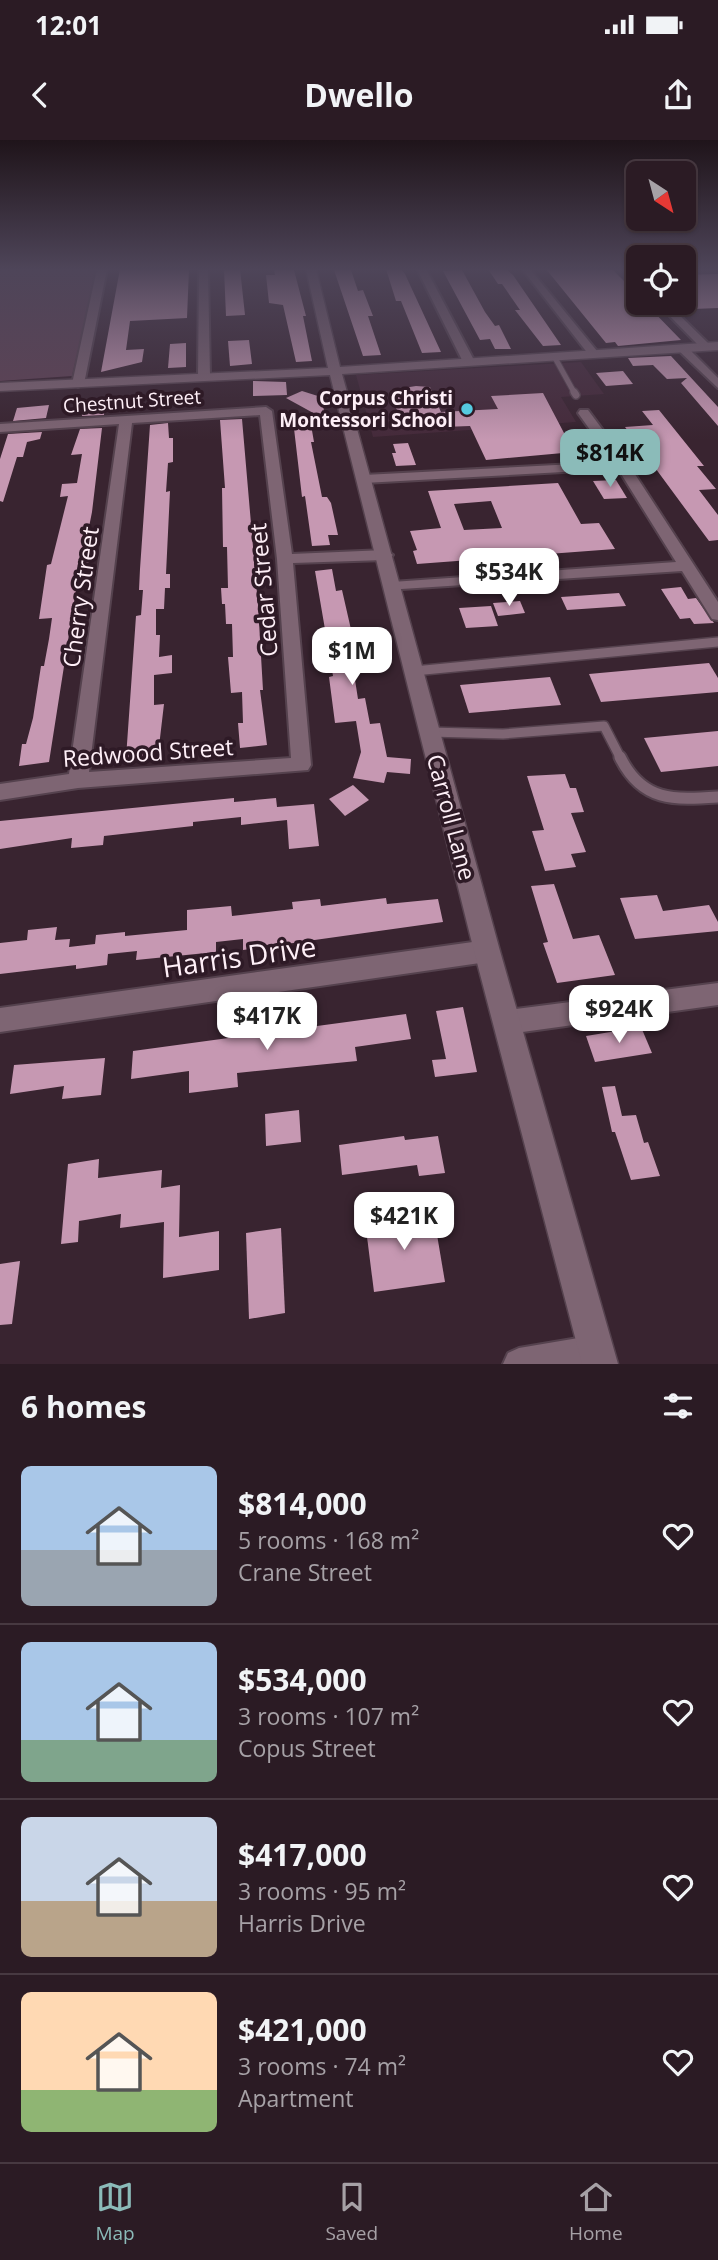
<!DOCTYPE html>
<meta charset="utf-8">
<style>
body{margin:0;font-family:"Open Sans",sans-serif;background:#372831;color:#f1f3f6;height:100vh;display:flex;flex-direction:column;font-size:26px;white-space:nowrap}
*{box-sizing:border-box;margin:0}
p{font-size:23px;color:#a6a1a6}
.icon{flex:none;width:38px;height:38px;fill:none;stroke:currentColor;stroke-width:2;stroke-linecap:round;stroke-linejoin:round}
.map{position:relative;height:1224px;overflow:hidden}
.drawer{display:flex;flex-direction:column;background:#2b1b24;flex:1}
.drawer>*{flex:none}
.needle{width:46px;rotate:144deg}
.buttons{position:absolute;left:626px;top:21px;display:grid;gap:14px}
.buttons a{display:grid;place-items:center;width:70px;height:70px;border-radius:10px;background:#2b1b24;box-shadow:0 2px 5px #0004,0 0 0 2px #473941;font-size:35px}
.price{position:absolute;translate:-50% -60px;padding:0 16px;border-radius:14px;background:#fff;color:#222;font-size:23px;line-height:46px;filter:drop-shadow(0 2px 4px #0008)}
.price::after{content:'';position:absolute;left:50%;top:42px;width:21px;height:16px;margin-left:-10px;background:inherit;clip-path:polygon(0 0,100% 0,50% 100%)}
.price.current{background:#8bbbb9;color:#111}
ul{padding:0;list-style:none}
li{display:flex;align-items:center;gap:21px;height:175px;padding:0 21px}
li+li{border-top:2px solid #473941}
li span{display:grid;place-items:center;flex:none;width:196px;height:140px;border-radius:10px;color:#555}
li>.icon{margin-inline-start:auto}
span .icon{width:84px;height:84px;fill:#fffc;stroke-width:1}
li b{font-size:30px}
h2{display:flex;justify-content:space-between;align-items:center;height:84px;padding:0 21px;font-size:30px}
.status{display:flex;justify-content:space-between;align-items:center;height:49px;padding:0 35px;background:#2b1b24;direction:ltr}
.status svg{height:19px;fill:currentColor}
header{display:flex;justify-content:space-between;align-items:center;height:91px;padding:0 21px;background:#2b1b24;font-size:32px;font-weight:700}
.dock{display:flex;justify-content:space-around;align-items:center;height:98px;border-top:2px solid #473941;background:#2b1b24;font-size:19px;color:#a6a1a6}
.dock a{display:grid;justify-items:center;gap:4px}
.dock .current{color:#8bbbb9}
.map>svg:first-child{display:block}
.built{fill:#452a3a}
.green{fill:#604254}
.building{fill:#c698b2;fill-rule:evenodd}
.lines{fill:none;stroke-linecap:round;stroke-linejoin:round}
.lane-far3-casing{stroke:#55424e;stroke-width:7}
.lane-far2-casing{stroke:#55424e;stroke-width:10}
.lane-far1-casing{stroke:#55424e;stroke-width:12}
.lane-casing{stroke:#55424e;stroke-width:15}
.street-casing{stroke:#55424e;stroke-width:4}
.secondary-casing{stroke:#55424e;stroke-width:3}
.lane-far3{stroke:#7e6573;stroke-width:5}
.lane-far2{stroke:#7e6573;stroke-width:7}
.lane-far1{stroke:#7e6573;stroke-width:9}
.lane{stroke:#7e6573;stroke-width:11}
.street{fill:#7e6573;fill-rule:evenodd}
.secondary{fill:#7e6573;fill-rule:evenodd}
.poi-dot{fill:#55cae0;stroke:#2e1a26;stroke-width:2.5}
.labels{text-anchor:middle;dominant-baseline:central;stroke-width:7;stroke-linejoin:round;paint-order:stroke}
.far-poi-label{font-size:19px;font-weight:bold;fill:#feeff7;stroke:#2e1a26;text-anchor:end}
.far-street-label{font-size:19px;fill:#feeff7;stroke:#2e1a26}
.street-label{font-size:23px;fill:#feeff7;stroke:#2e1a26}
.near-street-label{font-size:28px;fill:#feeff7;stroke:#2e1a26}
</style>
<div class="status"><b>12:01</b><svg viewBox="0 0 49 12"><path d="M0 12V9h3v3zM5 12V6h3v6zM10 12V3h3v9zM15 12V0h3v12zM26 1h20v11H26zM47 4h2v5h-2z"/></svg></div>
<header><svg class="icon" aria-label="back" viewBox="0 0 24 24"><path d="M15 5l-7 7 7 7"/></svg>Dwello<svg class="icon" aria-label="share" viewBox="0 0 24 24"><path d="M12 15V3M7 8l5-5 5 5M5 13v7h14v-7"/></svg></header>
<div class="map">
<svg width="718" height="1224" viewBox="0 0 718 1224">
<rect width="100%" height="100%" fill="#392430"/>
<polygon class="built" points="581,222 604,254 561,257 576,282 373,297 356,235"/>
<polygon class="green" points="0,129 97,129 72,236 0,241"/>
<g class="building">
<polygon points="120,129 189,129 187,178 130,181 126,210 144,209 142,222 101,232"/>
<polygon points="224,129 240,129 245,175 226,176"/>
<polygon points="274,129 294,130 306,176 303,176 312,221 296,222 283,165 269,163 266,135 275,135"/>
<polygon points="386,129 401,129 405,134 441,212 422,213 401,161 396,161"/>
<polygon points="488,129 506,129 513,135 561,205 543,206 515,170 520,170 502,144 498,144"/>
<polygon points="546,129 612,129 639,156 639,163 645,163 681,200 618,206 615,202 606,203"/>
<polygon points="334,130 351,130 358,151 363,150 373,176 368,176 381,215 363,216"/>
<polygon points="462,130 485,172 495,186 499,185 511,209 495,209 490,199 480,200 443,131"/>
<polygon points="718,134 718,168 693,169 684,161 684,135"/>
<polygon points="249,200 252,224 230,226 228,201"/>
<polygon points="186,203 186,227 168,228 170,204"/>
<polygon points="671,216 718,267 718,286 681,243 687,238 667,239 653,225 633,226 628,218"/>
<polygon points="623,231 633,244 606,246 596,233"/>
<polygon points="253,241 286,242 287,255 253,256"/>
<polygon points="416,246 430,247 441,272 498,269 491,256 543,253 574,312 486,320 470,286 443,287 438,275 398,274 391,250"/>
<polygon points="302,251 321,257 326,280 286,258"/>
<polygon points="105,260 104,275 82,276 85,261"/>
<polygon points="49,265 46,278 13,281 17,268"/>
<polygon points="659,270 704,326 697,326 716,349 699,350 718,375 718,400 709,401 625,287 653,285 642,271"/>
<polygon points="242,279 258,465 263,550 260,550 267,605 240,608 238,583 243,583 242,552 231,553 228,517 233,517 232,484 226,484 225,464 222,464 221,448 228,448 227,407 223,407 222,348 225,348 220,280"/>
<polygon points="310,279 314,302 311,302 322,357 327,357 331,363 338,395 328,395 330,405 312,406 305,356 302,357 293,280"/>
<polygon points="168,283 169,298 173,298 173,322 168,323 166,352 170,351 166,434 170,434 170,448 165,448 164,469 156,469 156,495 160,495 159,517 172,515 172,533 154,535 154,565 164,564 158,615 126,618 136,476 141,475 143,450 139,450 140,429 150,285"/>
<polygon points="102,288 92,372 82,422 89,422 87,436 79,437 75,456 49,622 19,626 22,604 26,604 33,578 41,526 44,526 49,499 52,478 39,479 47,425 51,424 68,356 60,357 62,344 77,343 82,314 71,315 80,289"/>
<polygon points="42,292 40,299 27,302 23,317 17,317 3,362 0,361 0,319 8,294"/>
<polygon points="408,303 416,325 396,326 392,313 396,313 393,304"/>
<polygon points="616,340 627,358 604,359 593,341"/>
<path d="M558,343L581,384L599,383L615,409L417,424L413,411L417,410L410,391L441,388L428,351ZM491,361L502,388L464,390L454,364Z"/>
<polygon points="332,429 336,451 342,450 355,507 350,508 358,559 365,558 370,584 380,583 387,617 411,619 410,634 387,632 384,643 353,638 361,612 356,581 335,583 329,537 333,536 315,431"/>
<polygon points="681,447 688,459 696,458 714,483 694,484 690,478 680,479 661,449"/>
<polygon points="619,453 626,466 567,470 561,457"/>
<polygon points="520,461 525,473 498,476 493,463"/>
<polygon points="491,466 498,486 466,488 459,468"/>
<polygon points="709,523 718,538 718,552 601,562 589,534"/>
<polygon points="550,537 561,565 469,573 460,545"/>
<polygon points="718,591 718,626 661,632 644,598"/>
<polygon points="565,634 570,648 576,648 584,672 571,673 586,712 571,714 576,727 545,731 532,691 544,690 527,636"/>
<polygon points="353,645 369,660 345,676 329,659"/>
<polygon points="234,658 234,662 276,658 277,667 314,664 319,706 289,709 287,680 241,685 241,677 193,682 193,686 104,696 103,705 71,708 72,698 0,709 0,681"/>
<polygon points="554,744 573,799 599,795 615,835 557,843 543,803 548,802 531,746"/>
<polygon points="657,755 663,771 709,765 718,782 718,791 635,799 620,758"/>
<polygon points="386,758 387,764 438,759 443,782 243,810 243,799 216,802 216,812 136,820 137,811 108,814 107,825 76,829 76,825 0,834 0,803 27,800 28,790 57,787 55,800 70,799 69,807 95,804 96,795 125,792 125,796 187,790 187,770 231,766 232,776 293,769 292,762 320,759 321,766"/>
<polygon points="463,867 477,932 435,937 432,920 446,919 436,871"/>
<polygon points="406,874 411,899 355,907 357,921 237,933 238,947 189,953 189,931 131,939 133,911"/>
<polygon points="641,887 652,913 595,922 586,896"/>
<polygon points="105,918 101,955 62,959 64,946 10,954 14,925"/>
<polygon points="615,946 622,976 636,975 644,1003 648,1002 660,1036 631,1040 615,992 612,992 602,947"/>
<polygon points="299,970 301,1002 266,1006 265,974"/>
<polygon points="404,996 405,1000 438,996 445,1033 419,1036 417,1025 342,1035 339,1005"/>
<polygon points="99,1019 98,1038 162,1030 161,1048 180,1045 179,1097 219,1091 219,1130 163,1138 164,1082 120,1088 121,1074 79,1081 78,1102 61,1104 68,1024"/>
<polygon points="433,1071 445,1142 374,1152 365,1081"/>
<polygon points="281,1088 285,1173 249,1179 246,1093"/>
<polygon points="20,1121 12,1184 0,1185 0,1124"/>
</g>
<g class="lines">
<g class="lane-far3-casing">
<polyline id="lane-far3" points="554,216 575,254"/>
</g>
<g class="lane-far2-casing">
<polyline id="lane-far2" points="574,252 576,255"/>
</g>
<g class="lane-far1-casing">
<g id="lane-far1">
<polyline points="414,531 718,502"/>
<polyline points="430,592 503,594 604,586 621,619"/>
</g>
</g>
<g class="lane-casing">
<path id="lane" d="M620,617C642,662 674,660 718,657"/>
</g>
<g class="street-casing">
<g id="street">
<polygon points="97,129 107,129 84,244 78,247 72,244"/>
<polygon points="199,129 208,129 210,237 204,240 198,237"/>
<polygon points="417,129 426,129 475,222 473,224 463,222"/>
<polygon points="522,129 530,129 597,211 597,215 589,215"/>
<polygon points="625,129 634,129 639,133 639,141"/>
<polygon points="657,163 667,163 710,205 710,209 702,209"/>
<polygon points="678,206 686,206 718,238 718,248 678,210"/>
<path d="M266,267L272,271L292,414L385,410L393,415L385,420L293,423L311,625L308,630L78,648L0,660V644L69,634L119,284L0,292V284ZM260,275L277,419L291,618L89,632L132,283Z"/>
<polygon points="580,270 588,270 629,325 718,462 718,480 712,479 682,431 386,450 386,444 392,442 676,422 618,329 364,343 357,339 364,335 613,322 578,273"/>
<polygon points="487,800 495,804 499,811 495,818 487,822 0,892 0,868"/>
<polygon points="718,843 718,865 508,894 499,890 496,882 499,874 508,870"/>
<polygon points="596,1195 607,1200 612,1211 607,1222 603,1224 503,1224 508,1213 519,1208"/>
</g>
</g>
<g class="secondary-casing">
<polygon id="secondary" points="306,129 316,129 340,227 718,202 718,210 342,234 500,811 618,1224 582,1224 474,811 330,235 0,251 0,243 328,228"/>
</g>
<use href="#lane-far3" class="lane-far3"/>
<use href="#lane-far2" class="lane-far2"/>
<use href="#lane-far1" class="lane-far1"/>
<use href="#lane" class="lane"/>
<use href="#street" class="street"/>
<use href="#secondary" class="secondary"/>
</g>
<linearGradient id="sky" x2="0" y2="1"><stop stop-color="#1f141a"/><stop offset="0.43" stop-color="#4e4559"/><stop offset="1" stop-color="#4e4559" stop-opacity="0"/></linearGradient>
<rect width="718" height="300" fill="url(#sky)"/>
<circle class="poi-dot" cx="467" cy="269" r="7"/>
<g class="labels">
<g class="far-poi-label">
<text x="453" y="258">Corpus Christi<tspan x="453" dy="22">Montessori School</tspan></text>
</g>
<g class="far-street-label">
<text transform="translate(132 261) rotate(-4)">Chestnut Street</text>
</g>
<g class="street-label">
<text transform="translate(263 450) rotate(-95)">Cedar Street</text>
<text transform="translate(80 457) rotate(-82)">Cherry Street</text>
<text transform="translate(148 612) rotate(-4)">Redwood Street</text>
<text transform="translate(452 677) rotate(75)">Carroll Lane</text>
</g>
<g class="near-street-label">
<text transform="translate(239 816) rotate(-8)">Harris Drive</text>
</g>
</g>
</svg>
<div class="buttons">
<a><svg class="needle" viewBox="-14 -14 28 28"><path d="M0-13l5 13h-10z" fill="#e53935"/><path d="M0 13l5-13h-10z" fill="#a6a1a6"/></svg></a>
<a><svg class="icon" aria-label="locate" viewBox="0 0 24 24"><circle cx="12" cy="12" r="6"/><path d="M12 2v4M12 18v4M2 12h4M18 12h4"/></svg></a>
</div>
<b class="price current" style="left:610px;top:349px">$814K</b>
<b class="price" style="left:509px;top:468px">$534K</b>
<b class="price" style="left:352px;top:547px">$1M</b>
<b class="price" style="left:619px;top:905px">$924K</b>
<b class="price" style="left:267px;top:912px">$417K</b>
<b class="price" style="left:404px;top:1112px">$421K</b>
</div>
<section class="drawer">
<h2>6 homes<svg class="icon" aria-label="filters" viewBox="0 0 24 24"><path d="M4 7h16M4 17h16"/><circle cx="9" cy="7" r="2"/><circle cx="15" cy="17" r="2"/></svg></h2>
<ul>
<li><span style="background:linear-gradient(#a9c7e8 60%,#9aa5b1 0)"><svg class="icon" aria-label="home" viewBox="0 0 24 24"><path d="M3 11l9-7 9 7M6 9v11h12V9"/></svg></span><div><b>$814,000</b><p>5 rooms · 168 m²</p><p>Crane Street</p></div><svg class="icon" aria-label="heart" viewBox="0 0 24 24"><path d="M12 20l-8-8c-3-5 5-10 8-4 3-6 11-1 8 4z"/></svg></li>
<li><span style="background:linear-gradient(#a9c7e8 70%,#7fa58c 0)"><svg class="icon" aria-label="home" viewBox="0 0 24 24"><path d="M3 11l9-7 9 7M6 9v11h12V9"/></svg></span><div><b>$534,000</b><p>3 rooms · 107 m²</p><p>Copus Street</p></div><svg class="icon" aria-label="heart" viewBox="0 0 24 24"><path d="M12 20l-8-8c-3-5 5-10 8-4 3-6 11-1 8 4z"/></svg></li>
<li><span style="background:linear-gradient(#c9d6e8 60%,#b9a48a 0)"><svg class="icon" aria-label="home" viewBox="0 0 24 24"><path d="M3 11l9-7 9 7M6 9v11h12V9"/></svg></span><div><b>$417,000</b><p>3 rooms · 95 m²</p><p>Harris Drive</p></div><svg class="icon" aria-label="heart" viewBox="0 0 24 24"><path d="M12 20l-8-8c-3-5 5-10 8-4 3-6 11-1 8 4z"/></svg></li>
<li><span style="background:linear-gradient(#ffd9b3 70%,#8fb573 0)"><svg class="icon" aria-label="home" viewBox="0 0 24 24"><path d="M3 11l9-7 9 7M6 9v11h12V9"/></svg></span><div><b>$421,000</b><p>3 rooms · 74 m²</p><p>Apartment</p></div><svg class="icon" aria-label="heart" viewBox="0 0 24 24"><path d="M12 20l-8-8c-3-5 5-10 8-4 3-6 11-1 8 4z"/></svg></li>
</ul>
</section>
<nav class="dock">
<a class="current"><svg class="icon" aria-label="map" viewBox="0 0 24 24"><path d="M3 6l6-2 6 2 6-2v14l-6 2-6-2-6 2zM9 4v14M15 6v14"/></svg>Map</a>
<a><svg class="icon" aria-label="saved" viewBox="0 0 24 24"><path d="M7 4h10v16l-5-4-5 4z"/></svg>Saved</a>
<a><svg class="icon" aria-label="home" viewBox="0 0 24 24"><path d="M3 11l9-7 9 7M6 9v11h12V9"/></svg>Home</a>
</nav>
